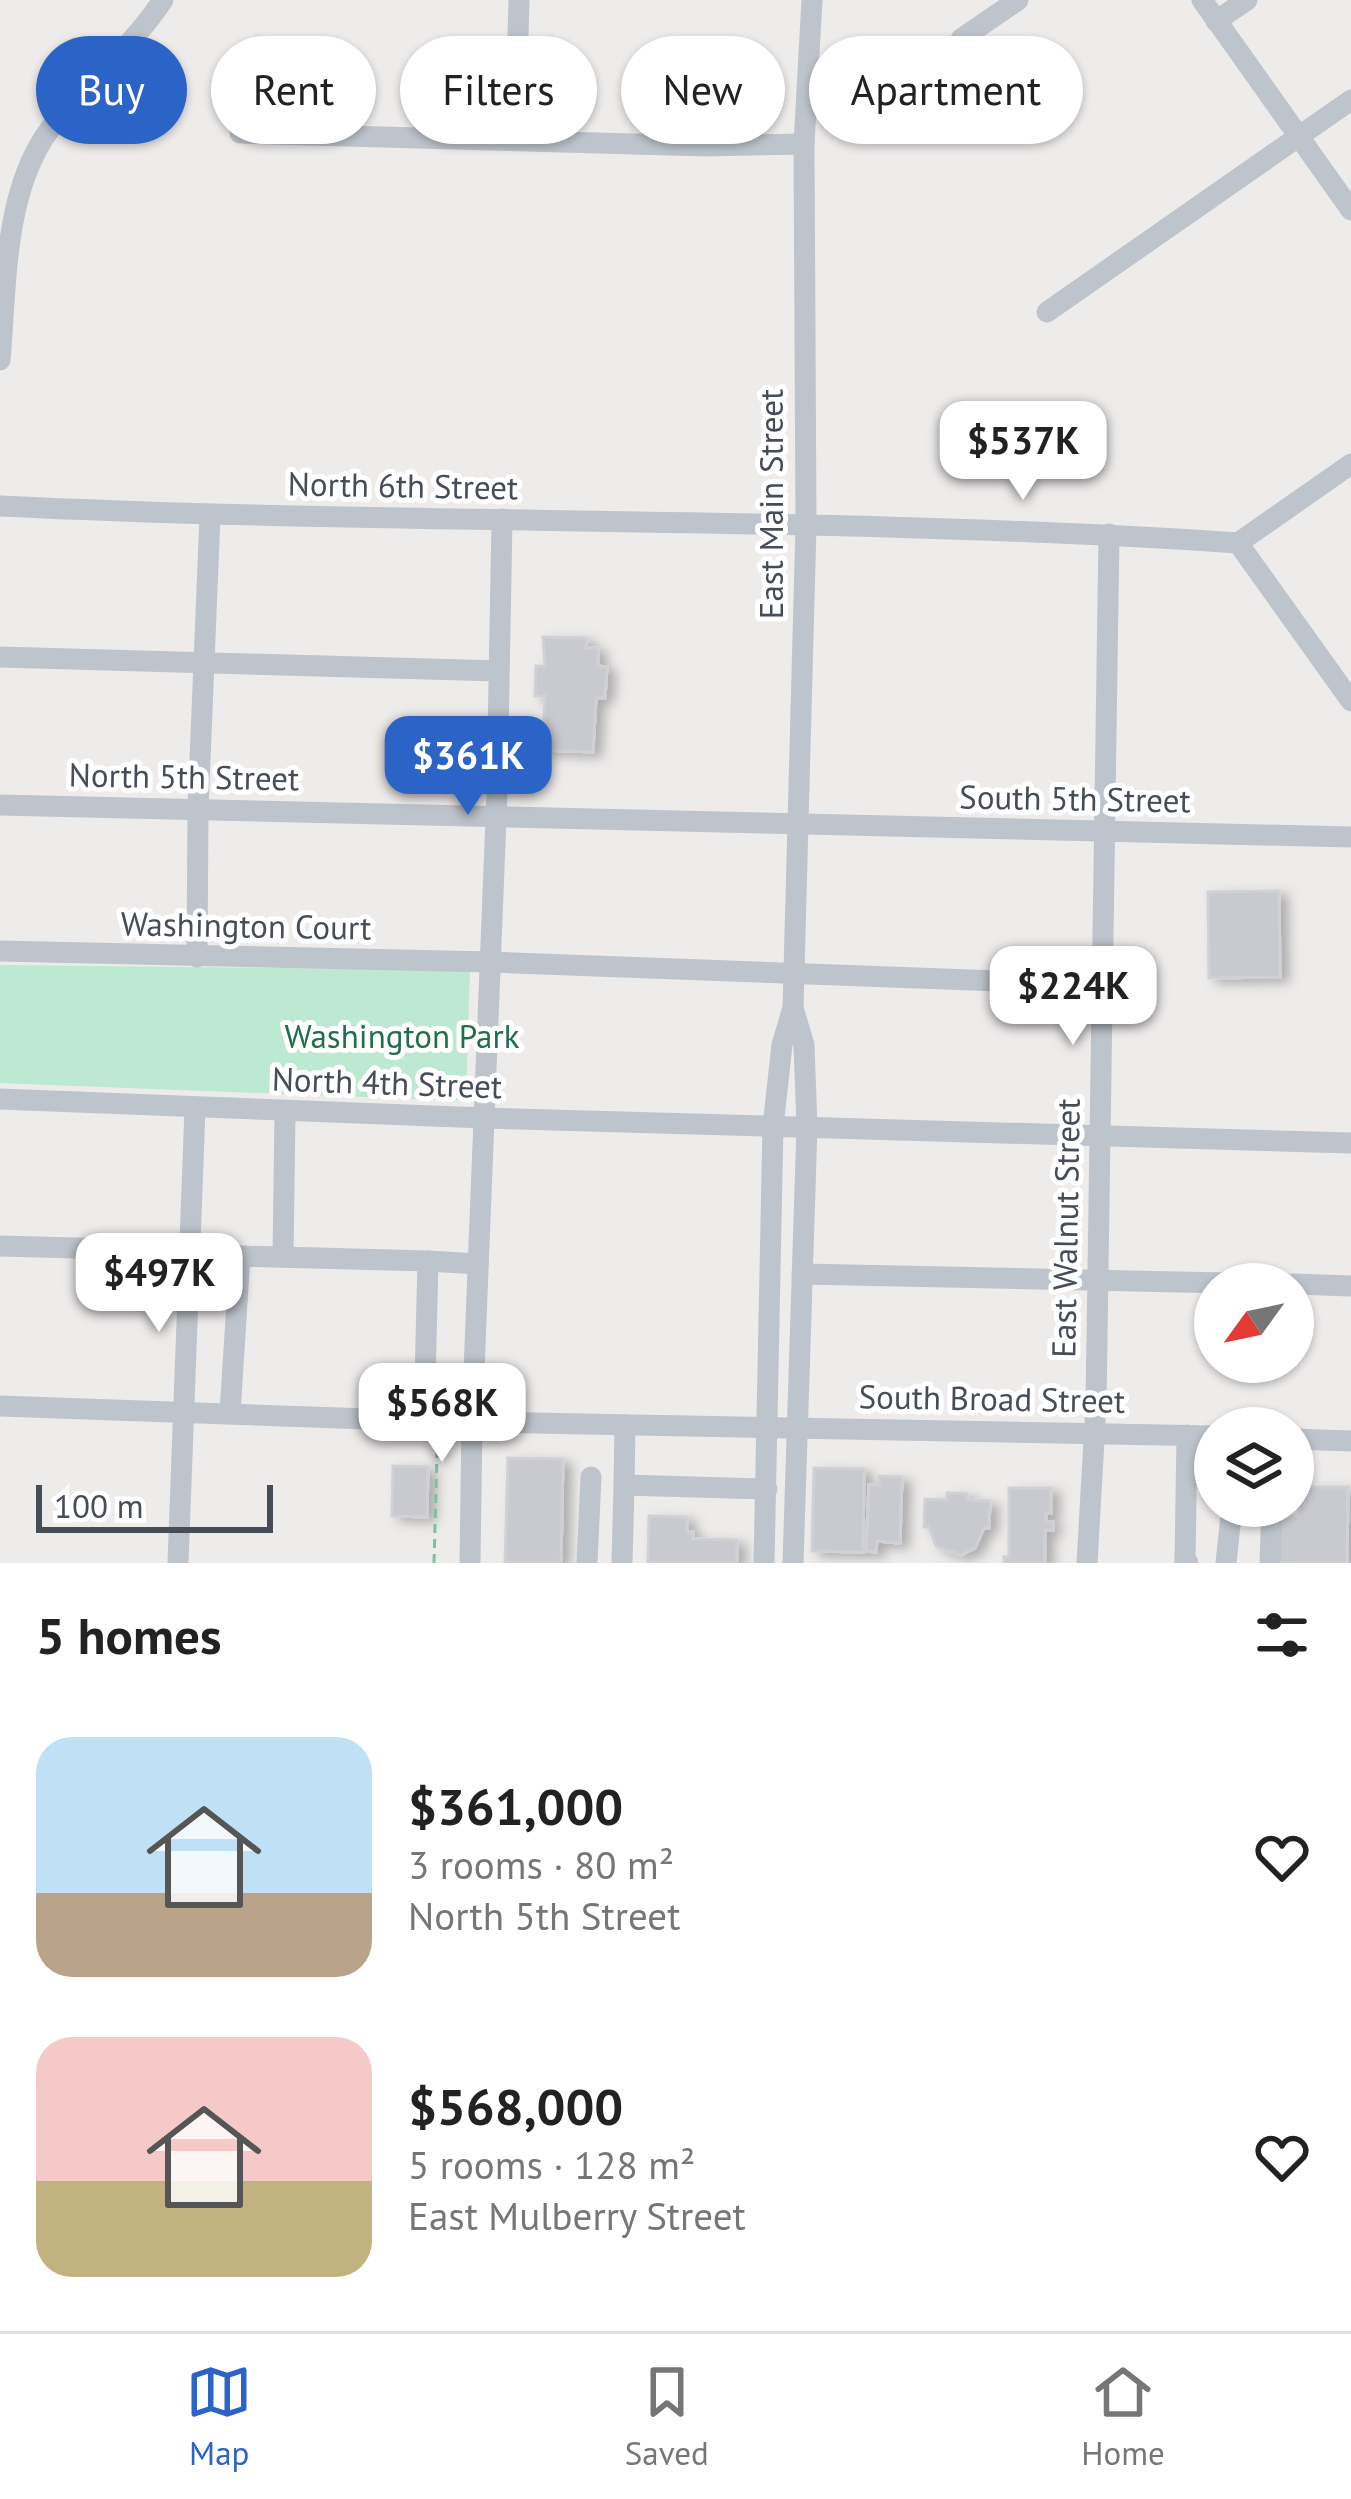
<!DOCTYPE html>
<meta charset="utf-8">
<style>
body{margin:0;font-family:"PT Sans",sans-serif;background:#f2f2f2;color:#222;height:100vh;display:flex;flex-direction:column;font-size:45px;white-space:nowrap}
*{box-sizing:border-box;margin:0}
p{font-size:39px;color:#767676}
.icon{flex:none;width:66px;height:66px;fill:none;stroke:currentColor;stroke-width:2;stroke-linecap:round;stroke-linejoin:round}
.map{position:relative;height:1563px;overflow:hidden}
.sheet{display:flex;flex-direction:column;background:#fff;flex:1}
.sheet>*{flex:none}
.hud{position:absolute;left:36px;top:36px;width:1281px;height:108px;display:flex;gap:24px}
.needle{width:78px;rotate:237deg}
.buttons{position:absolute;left:1194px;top:1263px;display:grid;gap:24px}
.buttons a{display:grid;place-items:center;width:120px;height:120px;border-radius:50%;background:#fff;box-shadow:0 3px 9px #0004;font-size:60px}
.scale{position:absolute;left:36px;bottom:30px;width:237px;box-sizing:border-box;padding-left:12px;border:6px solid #464d56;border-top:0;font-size:33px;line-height:42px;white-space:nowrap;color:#464d56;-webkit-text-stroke:9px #fff;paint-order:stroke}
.price{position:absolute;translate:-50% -102px;padding:0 27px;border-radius:24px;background:#fff;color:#222;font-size:39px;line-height:78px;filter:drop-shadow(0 3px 6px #0008)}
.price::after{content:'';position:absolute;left:50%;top:72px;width:36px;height:27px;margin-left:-18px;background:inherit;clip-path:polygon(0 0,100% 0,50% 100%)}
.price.selected{background:#2c63c7;color:#fff}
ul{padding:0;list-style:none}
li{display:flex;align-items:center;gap:36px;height:300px;padding:0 36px}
li span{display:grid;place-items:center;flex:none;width:336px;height:240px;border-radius:36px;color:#555}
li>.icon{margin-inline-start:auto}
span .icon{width:144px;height:144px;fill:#fffc;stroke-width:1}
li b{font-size:51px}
h2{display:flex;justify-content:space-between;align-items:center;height:144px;padding:0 36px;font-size:51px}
.pill{padding:0 42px;border-radius:54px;background:#fff;box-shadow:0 3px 9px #0004;font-size:42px;line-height:108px}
.pill.selected{background:#2c63c7;color:#fff}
.tab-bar{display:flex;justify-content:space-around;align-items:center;height:168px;border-top:3px solid #e0e0e0;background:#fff;font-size:33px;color:#767676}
.tab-bar a{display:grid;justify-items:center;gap:6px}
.tab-bar .selected{color:#2c63c7}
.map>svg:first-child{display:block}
.green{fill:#bde8d1}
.building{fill:#c9cad0;stroke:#d0d1d6;stroke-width:3;filter:url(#shadow)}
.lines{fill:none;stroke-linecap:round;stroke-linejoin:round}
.path{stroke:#79c2a4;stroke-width:3;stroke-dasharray:9 6;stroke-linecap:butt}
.minor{stroke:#bec4cc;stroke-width:21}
.labels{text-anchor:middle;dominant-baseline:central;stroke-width:10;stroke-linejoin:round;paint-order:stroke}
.street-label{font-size:33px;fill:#464d56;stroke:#fff}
.park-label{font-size:33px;fill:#206e4d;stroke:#fff}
</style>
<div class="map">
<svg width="1351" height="1563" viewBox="0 0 1351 1563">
<defs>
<filter id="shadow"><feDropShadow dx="8" dy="4.5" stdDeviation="6" flood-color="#0004"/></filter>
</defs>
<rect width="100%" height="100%" fill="#eeebeb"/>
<polygon class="green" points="0,965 470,970 466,1101 0,1083"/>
<g class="building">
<polygon points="543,637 587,638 586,648 598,648 598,666 607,667 605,698 596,698 593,752 543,750 545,696 535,696 536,666 545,666"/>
<polygon points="1279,891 1280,977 1209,978 1208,892"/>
<polygon points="508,1458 563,1459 561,1563 505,1563"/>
<polygon points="393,1466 428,1467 427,1517 392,1516"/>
<polygon points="814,1468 864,1469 863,1552 812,1551"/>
<polygon points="879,1476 902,1477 900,1543 877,1541 876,1552 866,1551 869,1485 879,1485"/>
<polygon points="1299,1487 1348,1487 1347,1563 1272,1563 1272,1516 1298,1516"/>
<polygon points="1009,1488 1051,1488 1051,1513 1046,1513 1046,1522 1053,1522 1053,1530 1045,1530 1045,1563 1004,1563 1004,1557 1009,1557"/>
<polygon points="947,1493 967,1494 967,1500 990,1501 989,1528 984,1528 975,1548 961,1555 936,1546 929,1527 924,1527 925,1499 947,1500"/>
<polygon points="649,1516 687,1517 687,1532 693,1532 693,1539 737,1540 737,1563 648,1563"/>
</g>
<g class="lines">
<polyline class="path" points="434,1563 437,1452"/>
<g class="minor">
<polyline points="1202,0 1351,210"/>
<polyline points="1216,21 1247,0"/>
<polyline points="961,39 1018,0"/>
<polyline points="240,133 706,146 804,144"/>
<polyline points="515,139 519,0"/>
<polyline points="1047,312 1351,100"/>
<path d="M0,360C7,282 3,181 58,119C93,78 133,45 163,0"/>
<path d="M0,506C412,526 826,515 1238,543"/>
<polyline points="1238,543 1351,701"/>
<polyline points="1238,543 1351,464"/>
<polyline points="0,657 499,671"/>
<polyline points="0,805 1351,837"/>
<polyline points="0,951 491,962 1103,985"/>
<polyline points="197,957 198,809 210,516"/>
<polyline points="0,1099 484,1118 1351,1143"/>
<polyline points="0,1246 190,1251"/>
<polyline points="190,1254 240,1256"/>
<polyline points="283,1257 285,1112"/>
<polyline points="428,1261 478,1264"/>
<polyline points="802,1274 1273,1284"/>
<polyline points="1293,1284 1351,1286"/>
<polyline points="0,1406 424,1421 1215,1436"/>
<polyline points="230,1413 240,1256 428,1261 424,1421"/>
<polyline points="1187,1435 1185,1563 1188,1563"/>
<polyline points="1293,1439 1351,1441"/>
<polyline points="624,1485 625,1425"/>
<polyline points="178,1563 195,1109"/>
<polyline points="470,1563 472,1421 497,793 502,519"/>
<polyline points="587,1563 591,1477"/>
<polyline points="622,1563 624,1485 767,1489"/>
<polyline points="764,1563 773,1126 782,1045 793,1008 806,526 804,144 812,0"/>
<polyline points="793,1563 807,1127 804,1045 793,1008"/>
<polyline points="1087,1563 1096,1405 1109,534"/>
<polyline points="1226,1563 1232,1506"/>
<polyline points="1270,1563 1272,1506"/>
</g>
</g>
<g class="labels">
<g class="street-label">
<text transform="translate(403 485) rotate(1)">North 6th Street</text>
<text transform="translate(770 504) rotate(-90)">East Main Street</text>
<text transform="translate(184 776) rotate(1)">North 5th Street</text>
<text transform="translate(1075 798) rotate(1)">South 5th Street</text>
<text transform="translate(246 925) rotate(1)">Washington Court</text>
<text transform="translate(387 1082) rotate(2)">North 4th Street</text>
<text transform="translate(1065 1228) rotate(-89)">East Walnut Street</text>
<text transform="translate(992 1398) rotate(1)">South Broad Street</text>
</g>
<g class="park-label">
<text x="402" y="1035">Washington Park</text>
</g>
</g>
</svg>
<div class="buttons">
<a><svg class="needle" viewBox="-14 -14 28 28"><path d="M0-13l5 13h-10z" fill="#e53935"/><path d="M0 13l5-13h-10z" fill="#767676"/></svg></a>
<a><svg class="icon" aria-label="layers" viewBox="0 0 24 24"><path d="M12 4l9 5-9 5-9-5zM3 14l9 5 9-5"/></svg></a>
</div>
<div class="scale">100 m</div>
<b class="price" style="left:1023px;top:503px">$537K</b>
<b class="price selected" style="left:468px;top:818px">$361K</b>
<b class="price" style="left:1073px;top:1048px">$224K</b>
<b class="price" style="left:159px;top:1335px">$497K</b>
<b class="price" style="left:442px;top:1465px">$568K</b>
<div class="hud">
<a class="pill selected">Buy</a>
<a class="pill">Rent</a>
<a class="pill">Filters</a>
<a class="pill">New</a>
<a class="pill">Apartment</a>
</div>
</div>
<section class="sheet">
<h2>5 homes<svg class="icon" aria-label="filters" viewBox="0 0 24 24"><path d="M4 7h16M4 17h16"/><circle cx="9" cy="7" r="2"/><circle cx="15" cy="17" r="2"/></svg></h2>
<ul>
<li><span style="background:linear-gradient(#bfe0f5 65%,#b9a48a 0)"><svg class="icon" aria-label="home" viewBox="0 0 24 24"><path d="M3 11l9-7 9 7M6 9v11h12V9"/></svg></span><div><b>$361,000</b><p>3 rooms · 80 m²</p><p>North 5th Street</p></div><svg class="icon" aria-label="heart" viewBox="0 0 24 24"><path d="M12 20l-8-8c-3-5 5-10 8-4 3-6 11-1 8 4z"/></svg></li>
<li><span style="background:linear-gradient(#f6c9c9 60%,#c2b280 0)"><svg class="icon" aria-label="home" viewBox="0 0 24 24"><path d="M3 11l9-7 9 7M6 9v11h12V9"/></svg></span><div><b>$568,000</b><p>5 rooms · 128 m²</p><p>East Mulberry Street</p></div><svg class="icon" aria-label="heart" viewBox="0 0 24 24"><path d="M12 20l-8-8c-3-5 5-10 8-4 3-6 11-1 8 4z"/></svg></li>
</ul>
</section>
<nav class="tab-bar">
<a class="selected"><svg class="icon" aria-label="map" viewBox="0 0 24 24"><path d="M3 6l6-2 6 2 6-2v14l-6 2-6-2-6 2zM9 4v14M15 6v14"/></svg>Map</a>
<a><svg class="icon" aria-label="saved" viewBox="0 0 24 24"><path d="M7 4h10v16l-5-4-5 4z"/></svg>Saved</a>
<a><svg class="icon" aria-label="home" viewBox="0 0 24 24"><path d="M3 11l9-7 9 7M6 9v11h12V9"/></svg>Home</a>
</nav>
